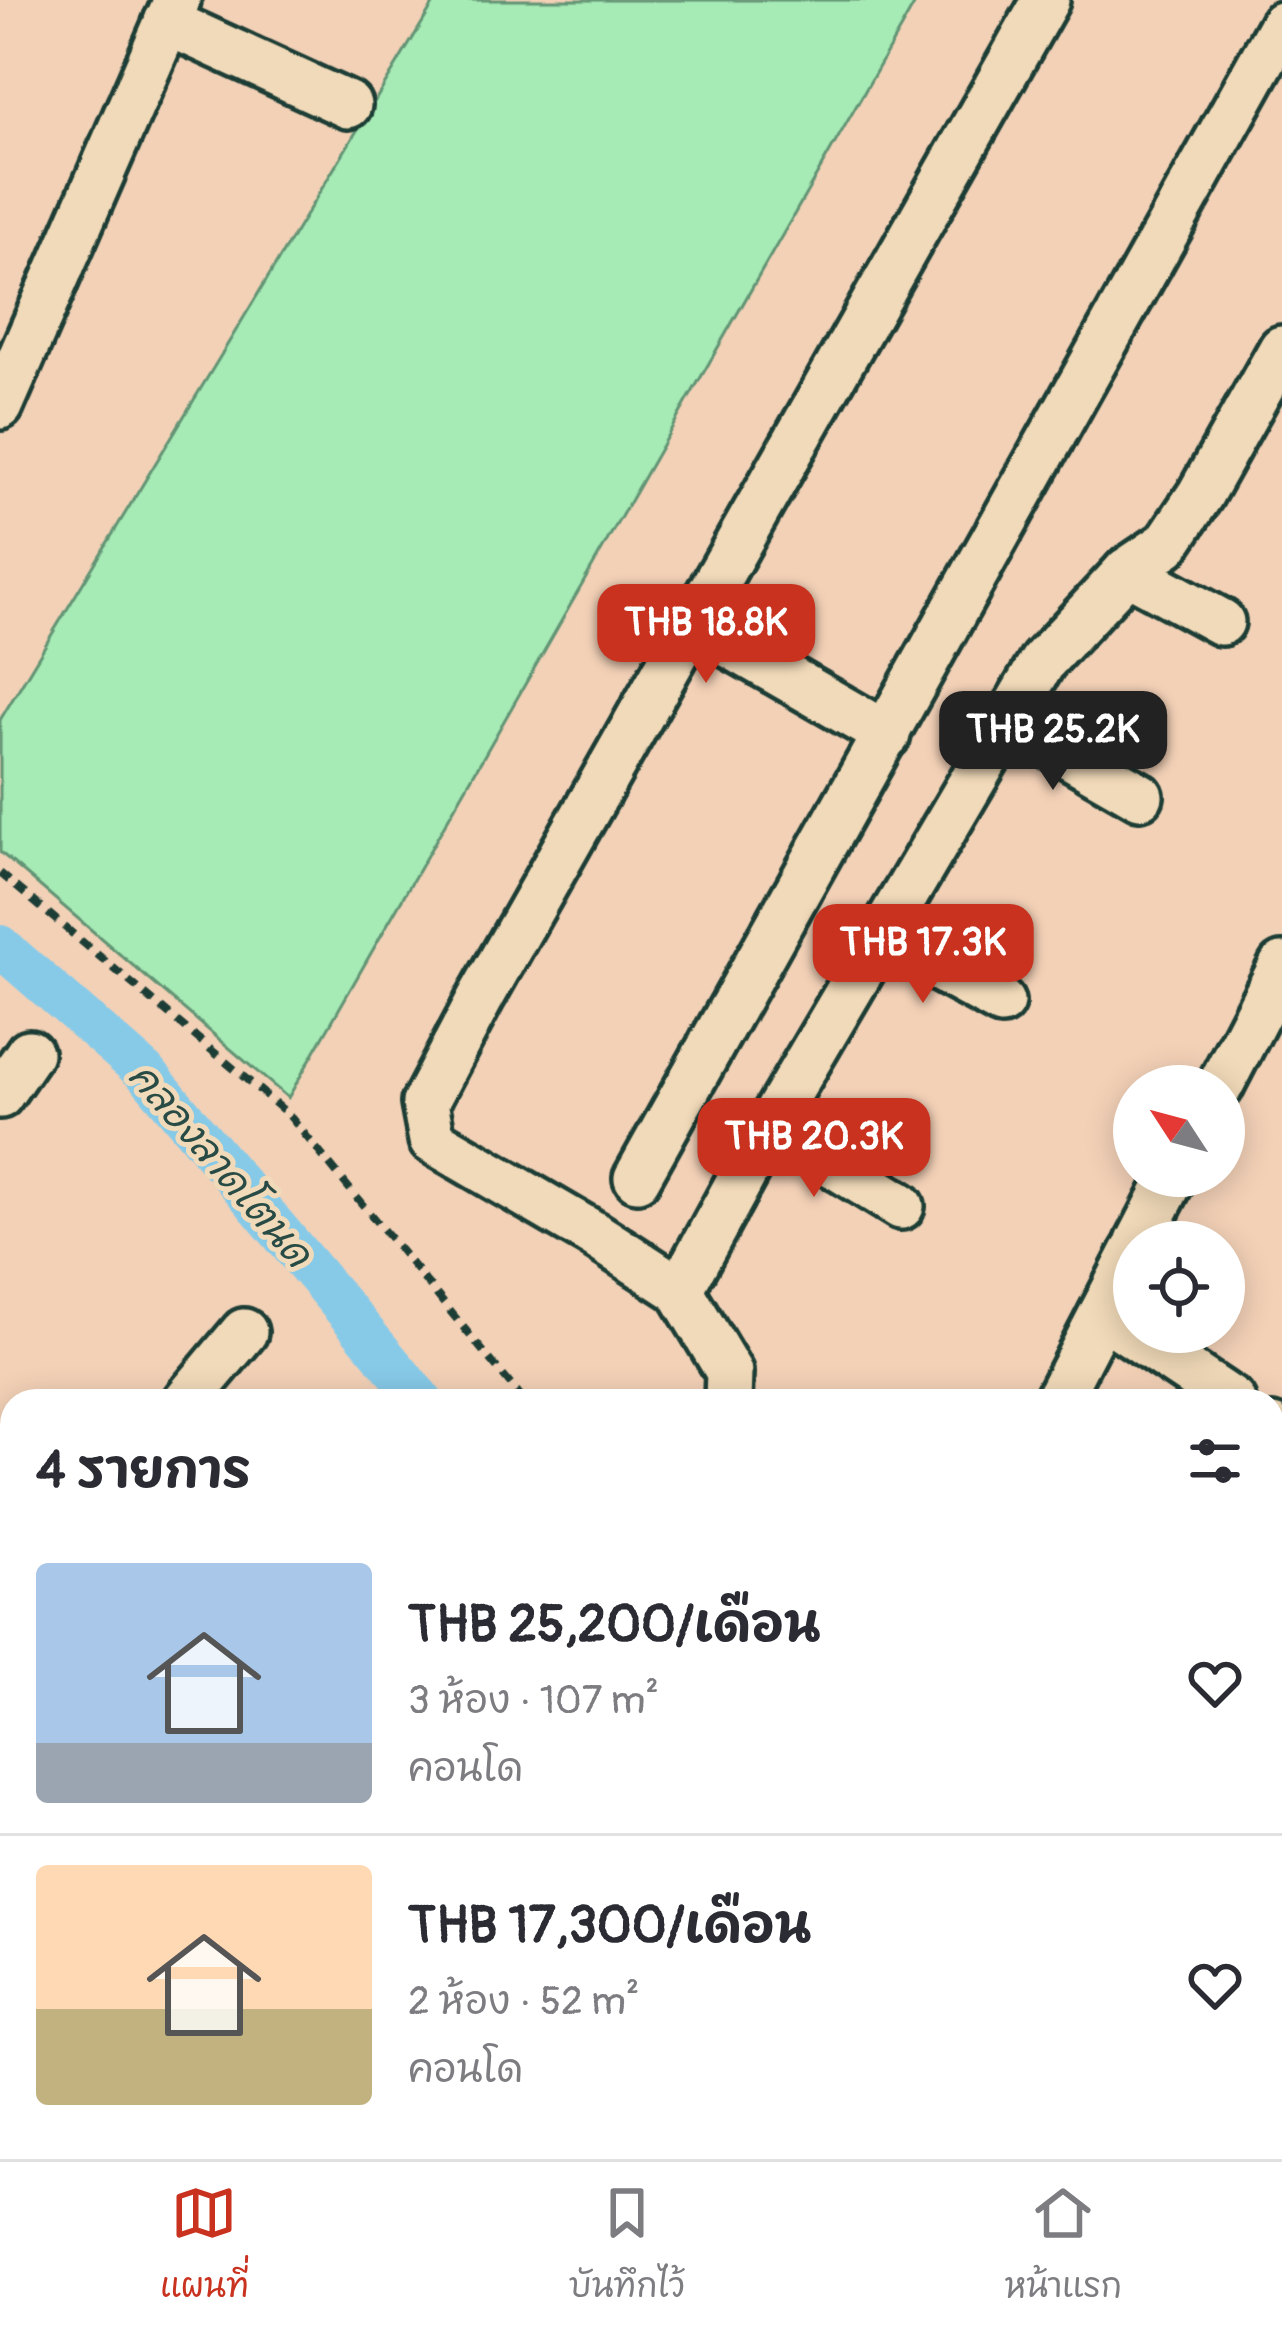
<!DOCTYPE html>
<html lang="th">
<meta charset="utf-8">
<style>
body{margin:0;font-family:Pangolin,"Playpen Sans Thai",sans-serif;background:#f2f2f3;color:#2b2b33;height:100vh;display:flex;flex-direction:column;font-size:45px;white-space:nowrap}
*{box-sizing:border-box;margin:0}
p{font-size:39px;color:#7c7c81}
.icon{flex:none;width:66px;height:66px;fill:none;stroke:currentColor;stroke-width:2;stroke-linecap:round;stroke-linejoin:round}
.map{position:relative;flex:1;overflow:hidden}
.side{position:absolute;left:0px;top:1389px;width:1284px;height:771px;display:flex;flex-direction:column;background:#fff;border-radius:36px 36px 0 0;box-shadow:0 6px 30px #0003}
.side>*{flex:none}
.needle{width:78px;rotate:306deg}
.fabs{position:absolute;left:1113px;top:1065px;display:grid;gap:24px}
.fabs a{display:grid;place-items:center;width:132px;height:132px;border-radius:50%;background:#fff;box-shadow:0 6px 30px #0003;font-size:60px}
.price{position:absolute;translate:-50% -102px;padding:0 27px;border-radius:24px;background:#c8321e;color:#fff;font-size:39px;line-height:78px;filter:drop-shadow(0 3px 6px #0008)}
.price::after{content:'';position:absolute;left:50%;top:72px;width:36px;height:27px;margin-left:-18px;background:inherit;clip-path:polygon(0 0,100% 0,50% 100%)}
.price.current{background:#222;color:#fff}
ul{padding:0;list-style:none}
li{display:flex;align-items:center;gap:36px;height:300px;padding:0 36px}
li+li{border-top:3px solid #e1e1e2}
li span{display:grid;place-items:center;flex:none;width:336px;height:240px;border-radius:12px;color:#555}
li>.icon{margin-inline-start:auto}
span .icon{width:144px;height:144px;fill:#fffc;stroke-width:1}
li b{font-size:51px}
h2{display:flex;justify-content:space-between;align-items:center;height:144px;padding:0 36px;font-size:51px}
.tab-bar{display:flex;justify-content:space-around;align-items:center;height:168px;border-top:3px solid #e1e1e2;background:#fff;font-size:33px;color:#7c7c81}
.tab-bar a{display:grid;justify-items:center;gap:6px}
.tab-bar .current{color:#c8321e}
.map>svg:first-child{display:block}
.green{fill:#a6eab5;stroke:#629474;stroke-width:3}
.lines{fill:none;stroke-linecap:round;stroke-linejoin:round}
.canal{stroke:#87cae8;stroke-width:42}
.minor-casing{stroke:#1f3d34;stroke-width:54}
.path{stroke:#1f3d34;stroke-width:8;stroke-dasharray:12 9;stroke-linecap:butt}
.minor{stroke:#f1dab9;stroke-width:45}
.labels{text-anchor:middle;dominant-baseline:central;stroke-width:10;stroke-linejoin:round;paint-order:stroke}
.water-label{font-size:39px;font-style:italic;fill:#294b46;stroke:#f1dab9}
</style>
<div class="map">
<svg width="1282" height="2159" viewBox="0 0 1282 2159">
<rect width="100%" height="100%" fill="#f3d1b7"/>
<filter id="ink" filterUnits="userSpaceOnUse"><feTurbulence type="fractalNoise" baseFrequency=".00833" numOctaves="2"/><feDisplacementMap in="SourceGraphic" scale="24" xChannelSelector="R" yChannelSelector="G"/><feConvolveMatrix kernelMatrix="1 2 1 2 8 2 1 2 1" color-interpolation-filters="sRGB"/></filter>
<g filter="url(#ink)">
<polygon class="green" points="436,0 917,0 288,1098 0,852 0,720"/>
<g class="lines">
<g class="canal">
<polyline points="0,946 148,1075 422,1401"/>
<polyline points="1017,2148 1027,2159"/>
</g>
<g class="minor-casing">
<g id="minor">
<polyline points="167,22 348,105"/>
<polyline points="0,406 177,0"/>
<polyline points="1127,571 1221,622"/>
<polyline points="694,624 887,735"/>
<polyline points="1006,719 1140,796"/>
<polyline points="883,938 1001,1002"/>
<polyline points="1220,1086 1282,966"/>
<polyline points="0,1095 29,1053"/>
<polyline points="770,1125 901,1206"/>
<polyline points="637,1178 1282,25"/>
<polyline points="1139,1242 1173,1176"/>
<polyline points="680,1290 595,1235 432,1140 425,1103 481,997 1046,0"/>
<polyline points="1102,1314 1232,1401"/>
<polyline points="186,1401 244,1332"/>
<polyline points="728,1401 729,1372 680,1290 770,1125 1043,661 1127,571 1167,544 1200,495 1282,349"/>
<polyline points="1057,1401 1134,1252"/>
<polyline points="1272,1428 1282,1435"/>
<polyline points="0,1530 12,1539"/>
<polyline points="1272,1745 1282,1726"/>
<polyline points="0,1964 12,1972"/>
<polyline points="256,2148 272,2159"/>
<polyline points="379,2159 390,2148"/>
</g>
</g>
<polyline class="path" points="0,873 288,1114 524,1401"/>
<use href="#minor" class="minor"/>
</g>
</g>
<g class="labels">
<g class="water-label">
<text transform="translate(220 1165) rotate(49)">คลองลาดโตนด</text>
</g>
</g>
</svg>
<div class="fabs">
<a><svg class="needle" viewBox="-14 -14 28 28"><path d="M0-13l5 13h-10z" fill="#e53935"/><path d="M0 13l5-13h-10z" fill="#7c7c81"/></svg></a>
<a><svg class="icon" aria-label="locate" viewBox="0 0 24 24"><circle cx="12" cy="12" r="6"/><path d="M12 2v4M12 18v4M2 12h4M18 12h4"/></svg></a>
</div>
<b class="price" style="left:706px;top:686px">THB 18.8K</b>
<b class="price current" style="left:1053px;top:793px">THB 25.2K</b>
<b class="price" style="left:923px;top:1006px">THB 17.3K</b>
<b class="price" style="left:814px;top:1200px">THB 20.3K</b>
<section class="side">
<h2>4 รายการ<svg class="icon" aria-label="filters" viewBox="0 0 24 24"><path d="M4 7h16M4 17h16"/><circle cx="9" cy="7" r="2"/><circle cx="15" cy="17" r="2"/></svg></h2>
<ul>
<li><span style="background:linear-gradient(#a9c7e8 75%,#9aa5b1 0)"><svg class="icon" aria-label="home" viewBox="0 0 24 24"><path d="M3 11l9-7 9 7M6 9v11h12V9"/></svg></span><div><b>THB 25,200/เดือน</b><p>3 ห้อง · 107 m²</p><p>คอนโด</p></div><svg class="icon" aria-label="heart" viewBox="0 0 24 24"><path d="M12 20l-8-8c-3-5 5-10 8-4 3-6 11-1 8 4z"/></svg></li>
<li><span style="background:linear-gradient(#ffd9b3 60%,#c2b280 0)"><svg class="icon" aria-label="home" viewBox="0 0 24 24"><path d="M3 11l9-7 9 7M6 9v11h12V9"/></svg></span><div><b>THB 17,300/เดือน</b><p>2 ห้อง · 52 m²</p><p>คอนโด</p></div><svg class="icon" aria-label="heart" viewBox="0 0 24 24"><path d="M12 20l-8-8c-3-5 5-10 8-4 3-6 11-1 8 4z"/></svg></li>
</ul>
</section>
</div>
<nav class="tab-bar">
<a class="current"><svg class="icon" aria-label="map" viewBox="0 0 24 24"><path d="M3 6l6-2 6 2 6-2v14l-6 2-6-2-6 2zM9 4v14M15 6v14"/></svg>แผนที่</a>
<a><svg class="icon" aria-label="saved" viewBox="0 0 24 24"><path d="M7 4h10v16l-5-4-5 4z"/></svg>บันทึกไว้</a>
<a><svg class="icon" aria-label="home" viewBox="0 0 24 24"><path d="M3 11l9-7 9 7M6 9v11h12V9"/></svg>หน้าแรก</a>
</nav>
